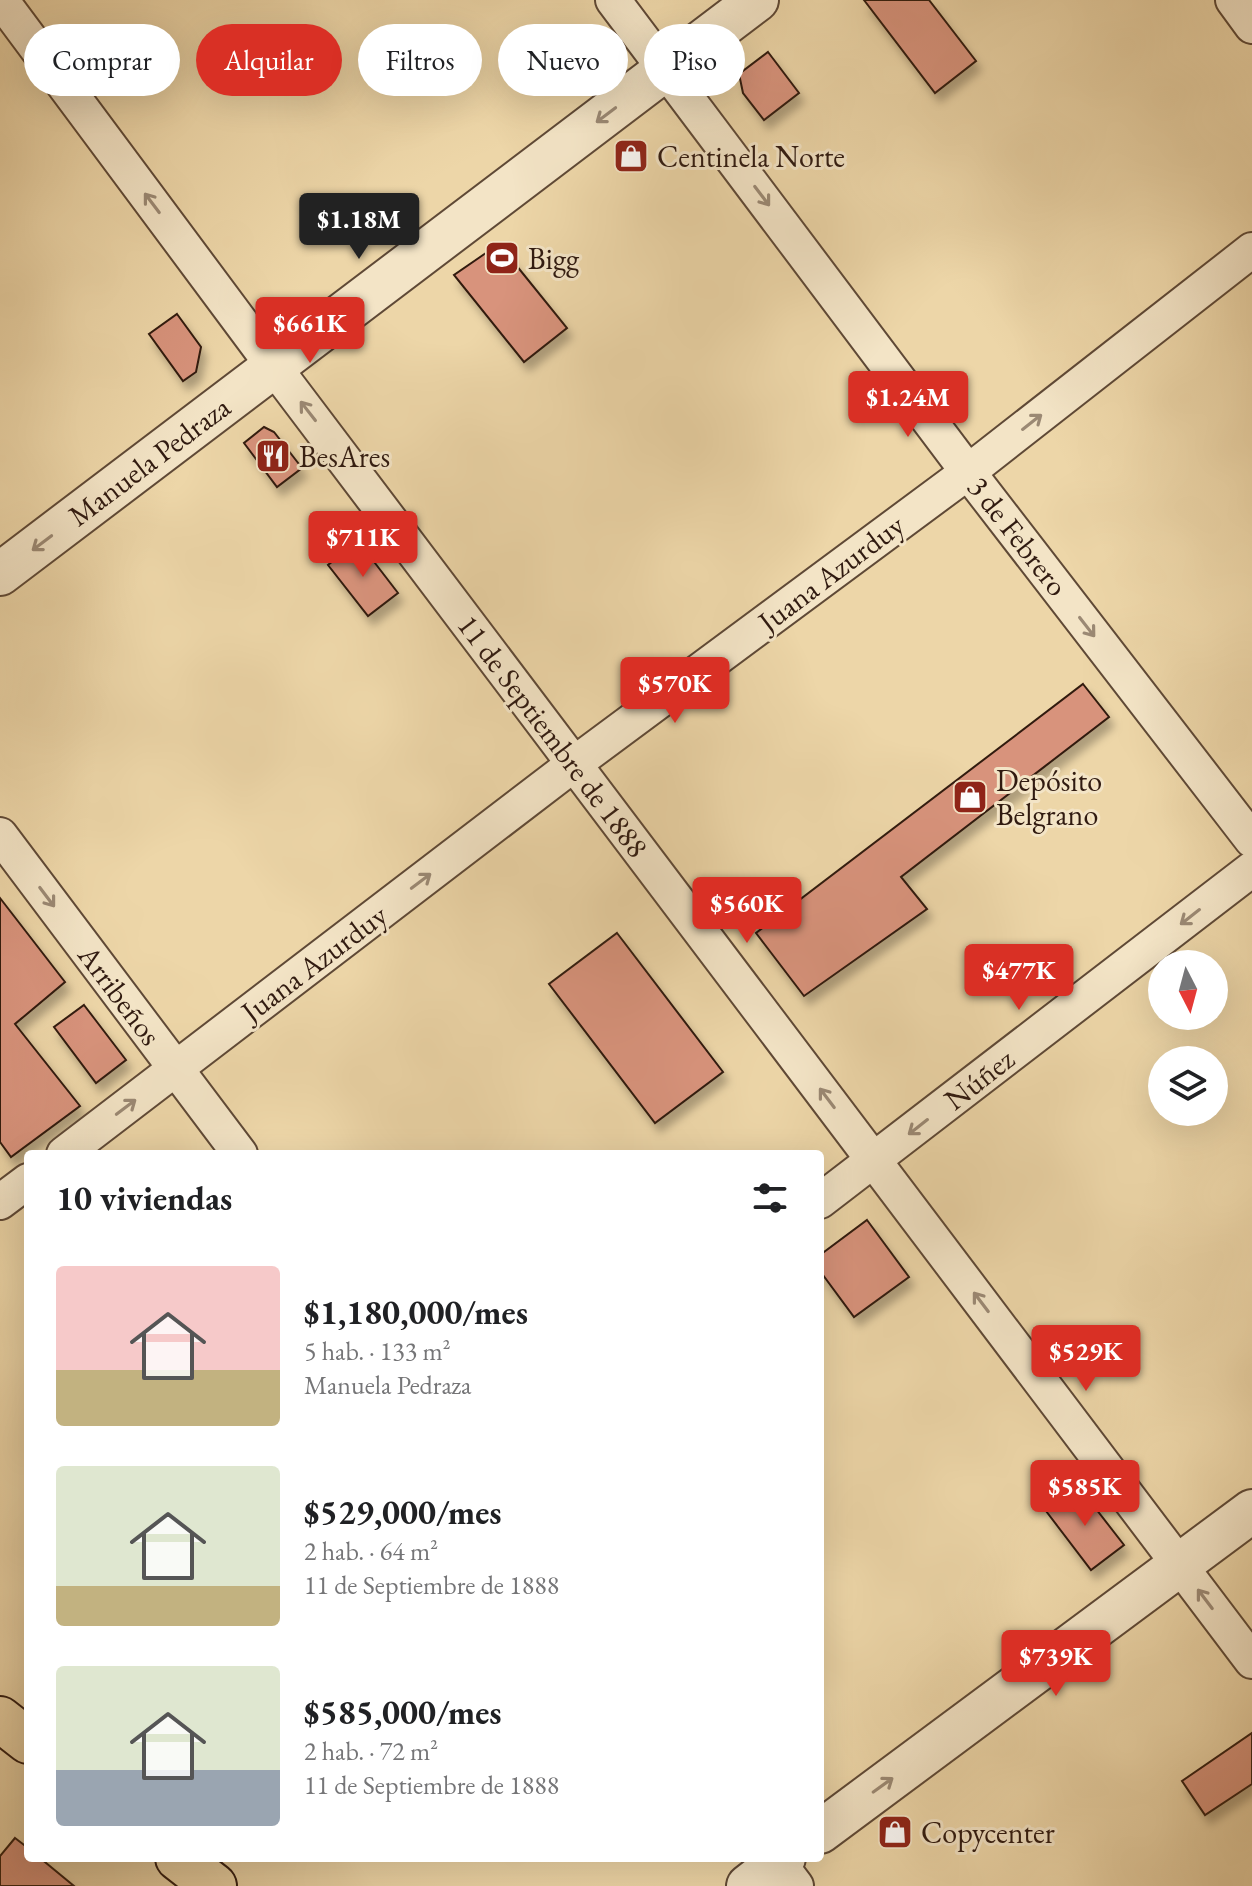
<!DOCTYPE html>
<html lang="es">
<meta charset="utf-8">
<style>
body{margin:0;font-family:"EB Garamond",serif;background:#f6f6f6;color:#202124;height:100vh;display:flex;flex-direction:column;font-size:30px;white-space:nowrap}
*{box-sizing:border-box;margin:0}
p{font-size:26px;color:#757577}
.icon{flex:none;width:44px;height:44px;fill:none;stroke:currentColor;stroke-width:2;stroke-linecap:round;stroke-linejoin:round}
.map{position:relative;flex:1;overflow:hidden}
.details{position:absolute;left:24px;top:1150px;width:800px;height:712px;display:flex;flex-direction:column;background:#fff;border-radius:8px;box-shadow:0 8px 32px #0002}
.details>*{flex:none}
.hud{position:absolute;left:24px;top:24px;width:800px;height:72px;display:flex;gap:16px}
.needle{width:52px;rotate:174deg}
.fabs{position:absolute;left:1148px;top:950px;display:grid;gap:16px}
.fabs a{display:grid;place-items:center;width:80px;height:80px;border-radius:50%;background:#fff;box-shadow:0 8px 32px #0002;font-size:40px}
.price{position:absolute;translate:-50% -68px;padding:0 18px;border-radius:8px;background:#d93025;color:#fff;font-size:26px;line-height:52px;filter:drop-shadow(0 2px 4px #0008)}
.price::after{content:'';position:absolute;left:50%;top:48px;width:24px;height:18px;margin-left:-12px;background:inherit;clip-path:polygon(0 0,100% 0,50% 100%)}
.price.on{background:#222;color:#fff}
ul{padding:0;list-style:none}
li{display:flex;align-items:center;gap:24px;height:200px;padding:0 32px}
li span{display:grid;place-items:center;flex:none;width:224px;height:160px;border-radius:8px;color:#555}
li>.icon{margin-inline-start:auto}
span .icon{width:96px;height:96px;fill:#fffc;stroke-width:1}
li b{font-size:34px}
h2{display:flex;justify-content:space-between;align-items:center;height:96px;padding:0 32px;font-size:34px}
.chip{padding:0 28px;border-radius:36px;background:#fff;box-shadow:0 8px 32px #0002;font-size:28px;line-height:72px}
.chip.on{background:#d93025;color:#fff}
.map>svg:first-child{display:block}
.building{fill:#d8937b;stroke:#301a10;stroke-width:2;filter:url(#shadow)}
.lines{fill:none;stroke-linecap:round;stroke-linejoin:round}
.minor-casing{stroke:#5f4936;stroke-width:38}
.tertiary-casing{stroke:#5f4936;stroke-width:46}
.primary-casing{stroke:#301a10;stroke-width:48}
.minor{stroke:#f3e4c6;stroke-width:34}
.tertiary{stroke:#f3e4c6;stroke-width:42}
.primary{stroke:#edd6a8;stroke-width:44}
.oneway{stroke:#9b8974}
.labels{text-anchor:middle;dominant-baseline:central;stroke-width:6;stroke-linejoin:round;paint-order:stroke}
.poi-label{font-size:30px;fill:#301a10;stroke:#f3e4c6;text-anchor:start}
.street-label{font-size:30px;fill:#301a10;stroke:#f3e4c6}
</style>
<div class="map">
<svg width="1252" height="1886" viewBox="0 0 1252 1886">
<defs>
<filter id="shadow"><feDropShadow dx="5" dy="9" stdDeviation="4" flood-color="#0004"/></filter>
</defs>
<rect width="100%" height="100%" fill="#edd6a8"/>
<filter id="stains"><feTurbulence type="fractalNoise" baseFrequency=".0025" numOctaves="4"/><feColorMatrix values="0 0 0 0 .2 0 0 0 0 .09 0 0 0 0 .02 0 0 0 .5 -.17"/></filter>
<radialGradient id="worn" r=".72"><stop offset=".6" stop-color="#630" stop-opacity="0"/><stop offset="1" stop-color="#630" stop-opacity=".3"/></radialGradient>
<g class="building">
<polygon points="864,0 929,0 976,61 935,93"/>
<polygon points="768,52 799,93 764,120 743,93 739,74"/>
<polygon points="499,244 567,328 524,362 454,275"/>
<polygon points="177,314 201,347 196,372 183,381 149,334"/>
<polygon points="264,427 274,432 302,468 277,487 244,443"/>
<polygon points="358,541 398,593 368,616 328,565"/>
<polygon points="1083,684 1109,717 901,877 927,909 804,996 756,933"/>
<polygon points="0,898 65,982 15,1024 80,1106 11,1157 0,1142"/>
<polygon points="617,933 723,1072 655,1123 549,984"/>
<polygon points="84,1005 126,1060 96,1083 54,1027"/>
<polygon points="867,1220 909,1277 854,1317 820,1271 820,1255"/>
<polygon points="1079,1487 1124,1545 1091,1570 1046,1511"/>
<polygon points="1252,1733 1252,1784 1205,1815 1182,1781"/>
<polygon points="15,1838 28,1848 28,1858 40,1858 74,1886 0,1886 0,1856"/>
</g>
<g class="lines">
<g class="minor-casing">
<g id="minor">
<polyline points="1,0 274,367 1252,1661"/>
<polyline points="613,0 968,472 1252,840"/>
<polyline points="1233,0 1252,26"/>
<polyline points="0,835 240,1154"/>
<polyline points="64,1154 574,764 968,472 1252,250"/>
<polyline points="820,1201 1252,869"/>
<polyline points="0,1202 28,1181"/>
<polyline points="775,1858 796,1886"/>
</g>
</g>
<g class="tertiary-casing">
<g id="tertiary">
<polyline points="0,574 757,0"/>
<polyline points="820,1832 1252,1511"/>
<polyline points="748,1886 784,1858"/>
</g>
</g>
<g class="primary-casing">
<g id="primary">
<polyline points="0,1719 28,1741"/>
<polyline points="178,1858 214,1886"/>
</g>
</g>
<use href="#minor" class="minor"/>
<use href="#tertiary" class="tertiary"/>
<use href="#primary" class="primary"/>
</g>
<defs><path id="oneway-shaft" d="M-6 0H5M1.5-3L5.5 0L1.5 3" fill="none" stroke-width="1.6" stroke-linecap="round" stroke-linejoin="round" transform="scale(2)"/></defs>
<g class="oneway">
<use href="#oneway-shaft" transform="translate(606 115) rotate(143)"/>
<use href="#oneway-shaft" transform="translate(762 196) rotate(53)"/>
<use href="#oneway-shaft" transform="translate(152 203) rotate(-127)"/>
<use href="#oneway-shaft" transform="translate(308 411) rotate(-128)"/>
<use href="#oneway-shaft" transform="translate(1032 422) rotate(-38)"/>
<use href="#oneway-shaft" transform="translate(42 543) rotate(143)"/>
<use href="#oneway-shaft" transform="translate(1087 627) rotate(52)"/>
<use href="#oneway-shaft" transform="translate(421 881) rotate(-37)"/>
<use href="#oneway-shaft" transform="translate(47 897) rotate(53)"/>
<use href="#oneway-shaft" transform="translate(1190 917) rotate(142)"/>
<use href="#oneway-shaft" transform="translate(827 1098) rotate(-127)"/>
<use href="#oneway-shaft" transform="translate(126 1107) rotate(-37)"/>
<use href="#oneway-shaft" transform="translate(918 1127) rotate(142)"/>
<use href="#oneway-shaft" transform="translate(981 1302) rotate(-127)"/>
<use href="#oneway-shaft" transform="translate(1205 1599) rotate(-127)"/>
<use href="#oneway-shaft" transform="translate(883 1785) rotate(-36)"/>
</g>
<defs>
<g id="shop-square" transform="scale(1.8)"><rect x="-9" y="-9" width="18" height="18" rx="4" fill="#8f2418" stroke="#f3e4c6"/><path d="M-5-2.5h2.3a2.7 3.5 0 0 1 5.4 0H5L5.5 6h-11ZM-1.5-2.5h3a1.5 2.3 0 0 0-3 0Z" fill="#fff"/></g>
<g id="stadium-square" transform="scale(1.8)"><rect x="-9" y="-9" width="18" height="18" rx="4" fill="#8f2418" stroke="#f3e4c6"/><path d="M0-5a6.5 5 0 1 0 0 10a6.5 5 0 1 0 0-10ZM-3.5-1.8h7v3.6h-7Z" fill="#fff"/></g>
<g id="restaurant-square" transform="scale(1.8)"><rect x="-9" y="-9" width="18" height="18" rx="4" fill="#8f2418" stroke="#f3e4c6"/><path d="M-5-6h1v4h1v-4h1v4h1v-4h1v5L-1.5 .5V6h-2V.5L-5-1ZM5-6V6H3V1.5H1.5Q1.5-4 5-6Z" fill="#fff"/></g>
</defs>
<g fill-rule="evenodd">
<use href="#shop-square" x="631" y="156"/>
<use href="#stadium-square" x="502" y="258"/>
<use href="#restaurant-square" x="273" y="456"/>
<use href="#shop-square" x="970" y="797"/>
<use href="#shop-square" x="895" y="1832"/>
</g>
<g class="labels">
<g class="poi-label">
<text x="657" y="156">Centinela Norte</text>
<text x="528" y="258">Bigg</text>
<text x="299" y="456">BesAres</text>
<text x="996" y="780">Depósito<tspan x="996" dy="34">Belgrano</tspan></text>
<text x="921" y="1832">Copycenter</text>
</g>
<g class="street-label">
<text transform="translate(149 461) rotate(-37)">Manuela Pedraza</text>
<text transform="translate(1018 536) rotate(52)">3 de Febrero</text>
<text transform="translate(831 573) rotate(-37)">Juana Azurduy</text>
<text transform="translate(553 736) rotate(53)">11 de Septiembre de 1888</text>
<text transform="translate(314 963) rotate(-37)">Juana Azurduy</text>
<text transform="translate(120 995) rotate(53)">Arribeños</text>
<text transform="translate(979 1079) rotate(-38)">Núñez</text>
</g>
</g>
<rect width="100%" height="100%" filter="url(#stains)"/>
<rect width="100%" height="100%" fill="url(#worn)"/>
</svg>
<div class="fabs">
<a><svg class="needle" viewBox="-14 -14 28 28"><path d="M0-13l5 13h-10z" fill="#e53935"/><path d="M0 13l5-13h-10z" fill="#757577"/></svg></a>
<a><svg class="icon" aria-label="layers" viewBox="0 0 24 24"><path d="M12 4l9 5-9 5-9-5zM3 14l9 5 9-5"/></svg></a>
</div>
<b class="price on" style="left:359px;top:261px">$1.18M</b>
<b class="price" style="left:310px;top:365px">$661K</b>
<b class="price" style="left:908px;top:439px">$1.24M</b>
<b class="price" style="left:363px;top:579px">$711K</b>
<b class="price" style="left:675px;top:725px">$570K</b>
<b class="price" style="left:747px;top:945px">$560K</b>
<b class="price" style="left:1019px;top:1012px">$477K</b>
<b class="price" style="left:1086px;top:1393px">$529K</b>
<b class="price" style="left:1085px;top:1528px">$585K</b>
<b class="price" style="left:1056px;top:1698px">$739K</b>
<div class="hud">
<a class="chip">Comprar</a>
<a class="chip on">Alquilar</a>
<a class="chip">Filtros</a>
<a class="chip">Nuevo</a>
<a class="chip">Piso</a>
</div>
<section class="details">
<h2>10 viviendas<svg class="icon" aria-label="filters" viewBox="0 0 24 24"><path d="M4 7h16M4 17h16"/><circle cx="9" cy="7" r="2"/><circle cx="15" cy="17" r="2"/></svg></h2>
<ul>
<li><span style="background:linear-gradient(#f6c9c9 65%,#c2b280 0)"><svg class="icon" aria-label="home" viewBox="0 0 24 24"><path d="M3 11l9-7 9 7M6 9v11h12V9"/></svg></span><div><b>$1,180,000/mes</b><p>5 hab. · 133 m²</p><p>Manuela Pedraza</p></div></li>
<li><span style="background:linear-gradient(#dfe7d0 75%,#c2b280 0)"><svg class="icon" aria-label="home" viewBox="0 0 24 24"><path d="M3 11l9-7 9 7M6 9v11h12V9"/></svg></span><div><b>$529,000/mes</b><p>2 hab. · 64 m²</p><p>11 de Septiembre de 1888</p></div></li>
<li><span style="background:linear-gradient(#dfe7d0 65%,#9aa5b1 0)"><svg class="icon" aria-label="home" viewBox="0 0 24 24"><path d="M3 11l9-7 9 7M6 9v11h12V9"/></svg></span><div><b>$585,000/mes</b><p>2 hab. · 72 m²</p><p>11 de Septiembre de 1888</p></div></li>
</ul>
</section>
</div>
